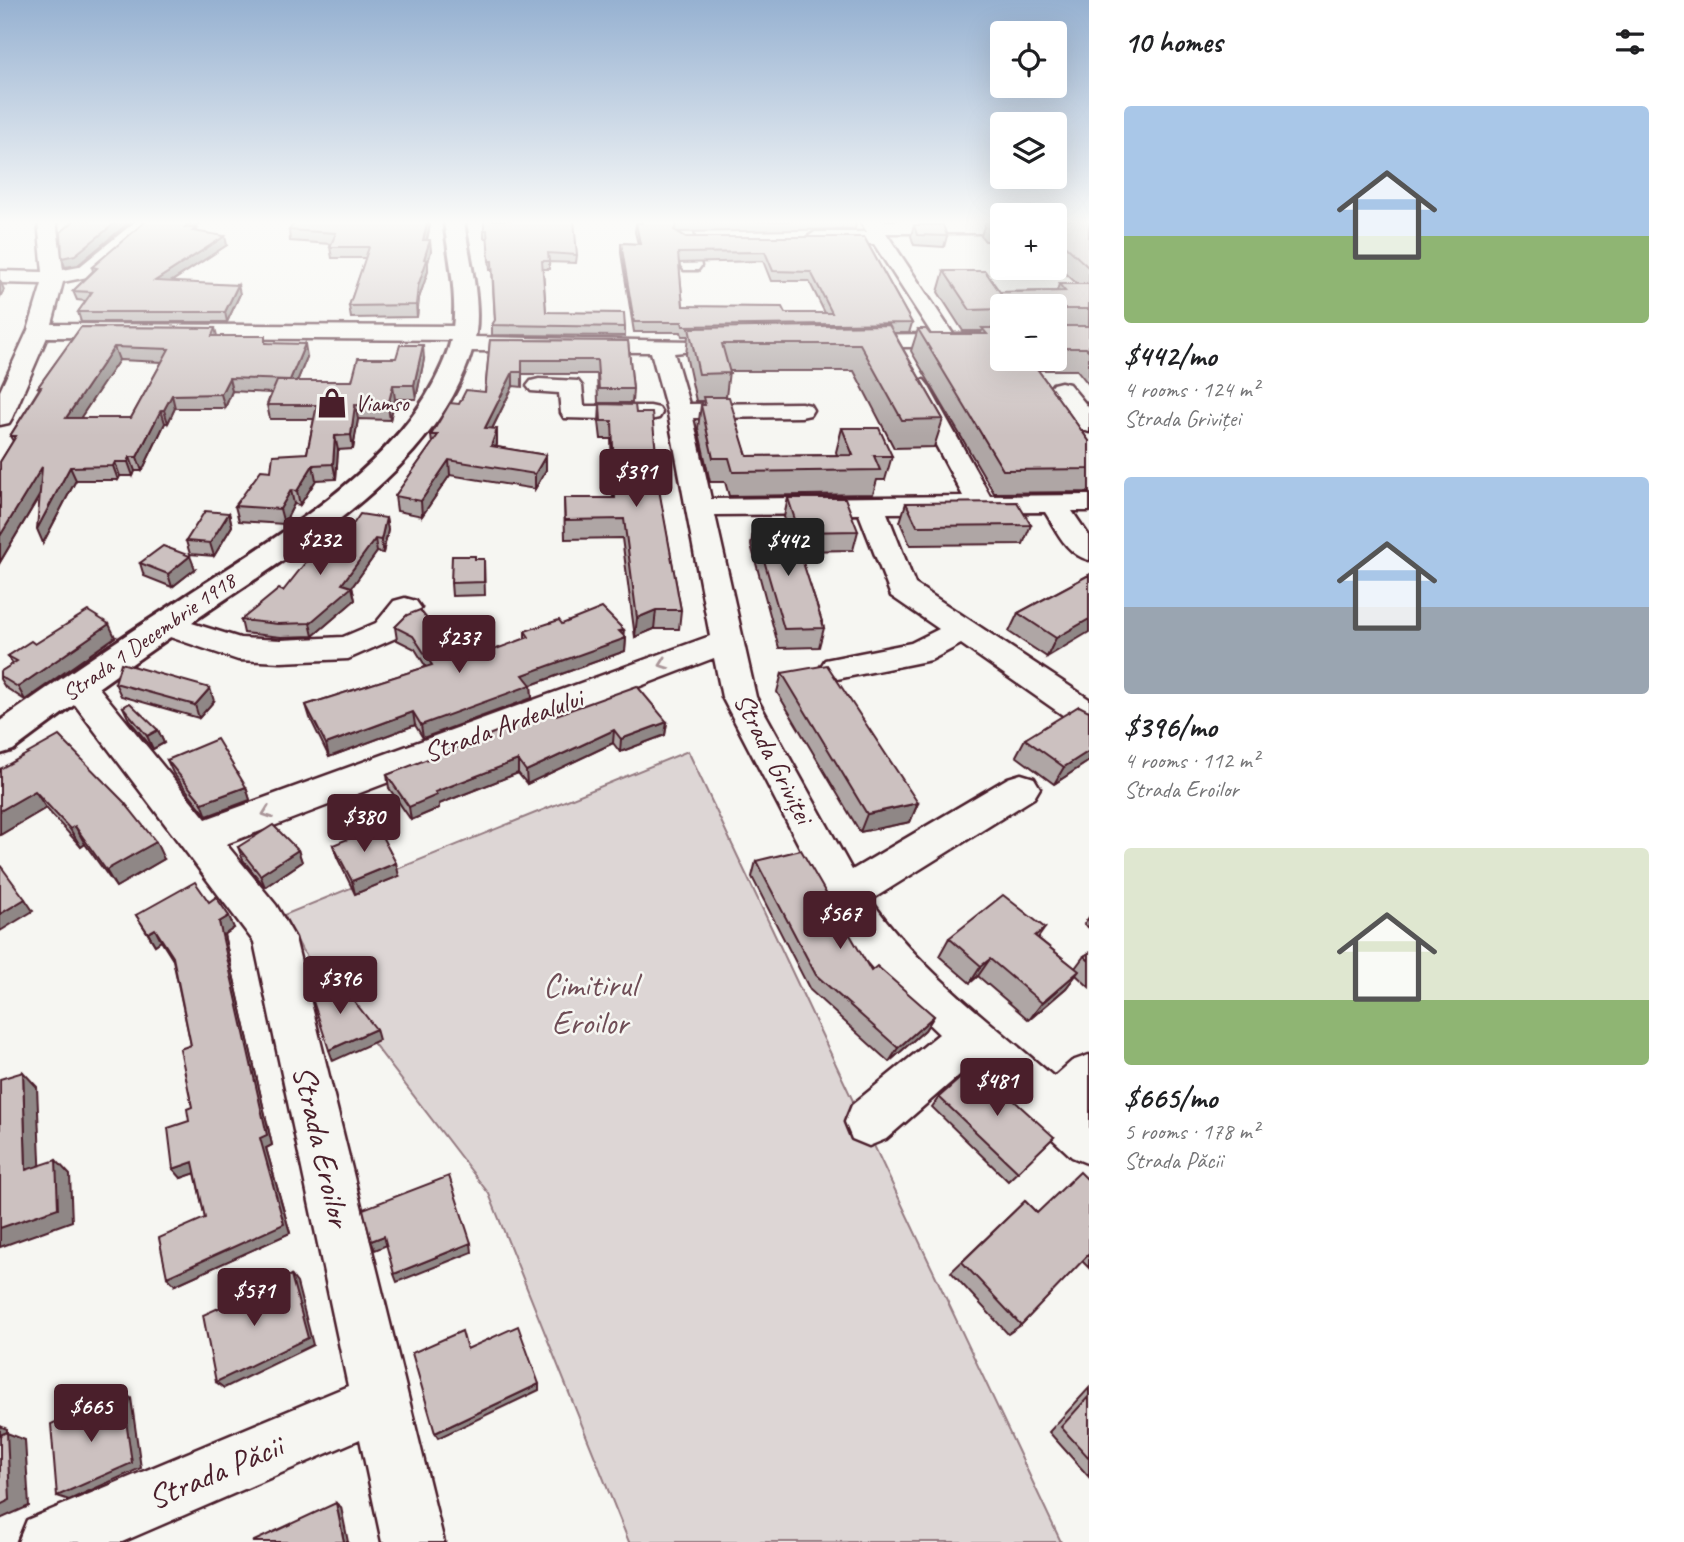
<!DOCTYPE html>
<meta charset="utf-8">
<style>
body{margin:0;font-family:Caveat,sans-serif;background:#f6f6f6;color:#202124;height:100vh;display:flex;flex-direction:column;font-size:26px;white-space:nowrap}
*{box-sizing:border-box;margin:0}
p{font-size:23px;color:#757577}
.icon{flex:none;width:38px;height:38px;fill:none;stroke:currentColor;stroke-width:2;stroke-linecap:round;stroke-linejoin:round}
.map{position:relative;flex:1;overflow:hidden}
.side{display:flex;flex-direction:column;background:#fff;width:595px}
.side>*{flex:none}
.controls{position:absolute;left:990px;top:21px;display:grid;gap:14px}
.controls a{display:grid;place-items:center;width:77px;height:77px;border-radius:7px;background:#fff;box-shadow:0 7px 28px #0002;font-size:35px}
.price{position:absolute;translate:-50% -60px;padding:0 16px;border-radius:7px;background:#4a1f2b;color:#fff;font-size:23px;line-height:46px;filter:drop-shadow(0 2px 4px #0008)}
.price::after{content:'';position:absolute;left:50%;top:42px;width:21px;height:16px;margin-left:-10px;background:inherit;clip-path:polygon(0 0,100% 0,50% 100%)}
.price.on{background:#222;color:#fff}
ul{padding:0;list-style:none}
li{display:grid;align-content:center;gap:14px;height:371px;padding:0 35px}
li span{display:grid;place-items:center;height:217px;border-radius:7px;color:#555}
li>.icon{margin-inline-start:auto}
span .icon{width:126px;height:126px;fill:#fffc;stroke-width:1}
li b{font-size:30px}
h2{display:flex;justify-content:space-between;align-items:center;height:84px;padding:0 35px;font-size:30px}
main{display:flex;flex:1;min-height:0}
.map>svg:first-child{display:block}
.green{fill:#ddd6d5;stroke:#947a80;stroke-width:2}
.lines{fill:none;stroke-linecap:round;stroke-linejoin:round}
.minor-casing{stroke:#4a1f2b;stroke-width:5}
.major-casing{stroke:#4a1f2b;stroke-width:6}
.minor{fill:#f6f6f2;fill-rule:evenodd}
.major{fill:#f6f6f2;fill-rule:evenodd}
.wall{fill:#afa6a5;stroke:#4a1f2b;stroke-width:2;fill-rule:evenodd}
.shaded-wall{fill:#8f8786;stroke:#4a1f2b;stroke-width:2}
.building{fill:#ccc1c0;stroke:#4a1f2b;stroke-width:2;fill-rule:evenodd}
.oneway{stroke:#a99598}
.labels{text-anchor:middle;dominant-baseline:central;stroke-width:5;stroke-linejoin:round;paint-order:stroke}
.far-poi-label{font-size:23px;fill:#4a1f2b;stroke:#f6f6f2;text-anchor:start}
.far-street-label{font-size:23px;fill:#4a1f2b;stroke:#f6f6f2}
.street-label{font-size:28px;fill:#4a1f2b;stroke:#f6f6f2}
.near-park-label{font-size:33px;fill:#6f4d56;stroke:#f6f6f2}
.near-street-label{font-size:33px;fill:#4a1f2b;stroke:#f6f6f2}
</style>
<main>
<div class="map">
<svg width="1089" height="1542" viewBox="0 0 1089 1542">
<rect width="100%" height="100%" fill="#f6f6f2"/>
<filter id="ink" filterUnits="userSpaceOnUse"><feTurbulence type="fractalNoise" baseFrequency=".0143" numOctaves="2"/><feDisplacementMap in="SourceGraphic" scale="14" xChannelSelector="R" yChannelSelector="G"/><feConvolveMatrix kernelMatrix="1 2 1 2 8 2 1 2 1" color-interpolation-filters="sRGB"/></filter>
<g filter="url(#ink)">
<polygon class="green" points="688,751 1061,1542 629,1542 489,1194 302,950 284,915"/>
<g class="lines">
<g class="minor-casing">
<g id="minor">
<path d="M38,221H56L63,270L79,267L136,221H156L92,276L63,282L52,324L463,326L471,328L474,333L471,337L693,341L696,346L693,351L674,353L689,404L801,403L810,405L813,410L810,415L801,417L693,418L711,499L963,496L904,385L908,380H924L928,385L990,496L1089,495V511H1072L1089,536V560C1066,554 1057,531 1045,512L887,513L915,584L1089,699V728L1077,725L961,644L931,660L837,679L825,676L820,668L825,660L911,643L939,629L891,596L859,514L715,515L756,697L852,870L1008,778L1021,774L1034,778L1040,788L1034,798L871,900C919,970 990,1021 1054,1077L1072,1061L1089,1055V1164L1072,1157L972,1064L886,1139L869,1146L852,1139L845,1122L852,1105L939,1034L884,981L862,956L831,907L722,697L714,658L226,844L276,905L295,938L444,1542H382L360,1439L122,1542H18L27,1520L348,1386L254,942L67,694L62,686L67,678L79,674L91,678L206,819L710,636L668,414L651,352L462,351L454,349L451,344L454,340L47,337L12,418L9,423L0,425V391L28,330L42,284L0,283V271L43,272Z"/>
<polygon points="672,221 690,221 701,266 698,270 684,270 681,266"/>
<polygon points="860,221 1003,221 1003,233 886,233 953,334 1003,333 1003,347 840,347 837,342 840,337 848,335 932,334 874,244 815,244 806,238 815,232 867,232"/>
<polygon points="539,379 578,381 582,386 584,406 650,406 659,408 662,413 659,418 650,420 564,418 561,413 559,393 531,391 527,386 531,381"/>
<polygon points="1061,382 1069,384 1089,408 1089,432 1080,429 1049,389 1053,384"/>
<polygon points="405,598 416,601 421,608 398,637 348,659 281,662 238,660 155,632 150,625 155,618 166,615 240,638 281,640 343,637 376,623 394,601"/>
</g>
</g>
<g class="major-casing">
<path id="major" d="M444,221H464C469,260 484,308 473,347C440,466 303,546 208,611C142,656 77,702 13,750L0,754V721C61,678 122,637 184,597C278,535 413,460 449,347C461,309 449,260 444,221Z"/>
</g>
<use href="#minor" class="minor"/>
<use href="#major" class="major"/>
</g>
<g class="wall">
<polygon points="431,220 427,240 431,251 428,262 428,271 419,298 417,317 351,318 349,306 366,258 332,258 330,247 331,244 290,241 289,230"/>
<polygon points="484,220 577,255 576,263 549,262 549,269 543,269 546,312 625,327 625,336 492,335 492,325 495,321 492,270 490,270 488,238 484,238"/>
<path d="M641,220H857L855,229L678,232L686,237H864L912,323L909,333H894L943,419L934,447L894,448L854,371H729L726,397L747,456L837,455L836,452L842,428L892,456L885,480H877L873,494L729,496L725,482H710L698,428L701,405H702V401H696L686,355L688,336H682L681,332H634L621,253V243L638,244L635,232L636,223H641ZM763,261L771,281H809L825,313H785L683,306L679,263Z"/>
<polygon points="986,220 1003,220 1003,241 985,241 981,236"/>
<path d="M1055,220H1089V385L1077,370H1038L1089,441V492L994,493L911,351L918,329L930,334H980L982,331H963L938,292L944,271L1000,292L1057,291L1059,284H1077L1055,263ZM1003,306H1055V359H1003Z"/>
<polygon points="914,225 947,236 944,247 914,245 911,236"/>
<polygon points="195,228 198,232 227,245 171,282 240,294 227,322 81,322 78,312 86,301 77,300 73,291 93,271 92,267"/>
<path d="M81,327L215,328L217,336L267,343L307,357L297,381H352L424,359L416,399H395L390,420L358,419L353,449L338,450L336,479L316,480L300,505L294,504L284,524L239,521L235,506L271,471L307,453L314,419H270L267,405L271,393L232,391L225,408H175L168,423H165L142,471H135L133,476H120L118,480H76L43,543L40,495L0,562V462L13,441L10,436L39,389L38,387ZM119,360L162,362L131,418H80Z"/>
<polygon points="490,340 628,341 633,389 632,403 598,403 597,374 522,374 522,387 513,386 492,429 497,444 496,447 546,455 546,470 535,489 450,475 422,516 397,511 395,496 432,444 431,435 459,404 485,392"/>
<polygon points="600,404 636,413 658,473 657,482 681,610 679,629 654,629 635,637 622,538 565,539 564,498 613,498 611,439 601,439 599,422"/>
<polygon points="788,498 858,531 853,550 799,551 824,628 819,647 779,648 751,545 754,526 787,525 784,517"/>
<polygon points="906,503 1031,525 1023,544 910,545 900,522"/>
<polygon points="229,513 232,526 214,556 190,554 186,541"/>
<polygon points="386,518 388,530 383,553 377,552 352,587 355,600 313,636 281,637 244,633 241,620 283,591 341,542"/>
<polygon points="475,559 484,559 485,595 452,596 451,583"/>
<polygon points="140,563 195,569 172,587 144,576"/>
<polygon points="1089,575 1047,657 1009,632 1018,613"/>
<polygon points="407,615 461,662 525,639 525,631 562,624 623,635 626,638 625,651 531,685 532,698 423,738 415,725 329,757 310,718 306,705 426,667 415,649 397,640 395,627"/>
<polygon points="115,637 25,700 5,687 0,679 0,672 13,664 8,656 35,644"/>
<polygon points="782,673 918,803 910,822 860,832 777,692"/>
<polygon points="115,683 214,701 199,718 121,696"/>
<polygon points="123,707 158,730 164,743 153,749 129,720"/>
<polygon points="1086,710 1089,711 1089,761 1054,784 1016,756 1025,739"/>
<polygon points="556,715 667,722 665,735 620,752 613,743 527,784 518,773 439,804 439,808 411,820 389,788 387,775"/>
<polygon points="167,760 246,787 250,800 207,816 173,773"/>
<polygon points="0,769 164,859 116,887 85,844 81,847 46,808 0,835"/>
<polygon points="333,845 399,876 355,894 337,857"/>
<polygon points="238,847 298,850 302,862 265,887 243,860"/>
<polygon points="756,861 871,971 934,1016 925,1030 889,1062 810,990 752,877"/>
<polygon points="209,902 234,928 224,935 272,1145 266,1148 290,1233 175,1285 205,1218 195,1173 181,1178 189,1121 192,1107 191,1045 173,960 161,941 155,945 136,915"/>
<polygon points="1089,917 1089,928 1084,924"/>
<polygon points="1045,928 1038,938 1075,968 1084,956 1089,953 1089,987 1076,975 1066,988 1029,1020 978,976 970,983 939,956 949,938"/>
<polygon points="939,1097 1054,1137 1008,1181 932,1107"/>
<polygon points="1089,1181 1089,1268 1082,1261 1021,1325 1008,1334 951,1272 1025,1201 1037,1213"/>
<polygon points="1089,1388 1089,1477 1049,1432"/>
</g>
<g class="shaded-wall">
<polygon points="119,220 132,220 78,265 65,267 62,258"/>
<polygon points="192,220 203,220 187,236 185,227"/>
<polygon points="428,220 431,220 424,251 423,240"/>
<polygon points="225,236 227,245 158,290 155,281"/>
<polygon points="430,240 431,251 428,262 428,271 419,298 417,317 416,305 418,286 424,259"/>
<polygon points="0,280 4,290 0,297"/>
<polygon points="238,285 240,294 227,322 225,312"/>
<polygon points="305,344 307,357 292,394 290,380"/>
<polygon points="423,345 424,359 416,399 414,385"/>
<polygon points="114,347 119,360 71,432 66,418"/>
<polygon points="513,372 513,386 485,443 485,428"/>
<polygon points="229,378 232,391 225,408 221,394"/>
<polygon points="393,385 395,399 390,420 388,406"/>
<polygon points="172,395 175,408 168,423 164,410"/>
<polygon points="355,405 358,419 353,449 351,435"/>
<polygon points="161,410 165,423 142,471 137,457"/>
<polygon points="497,429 497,444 492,461 491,446"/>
<polygon points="335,436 338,450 336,479 333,464"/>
<polygon points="546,455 546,470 535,489 535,474"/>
<polygon points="130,457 135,471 133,476 128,462"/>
<polygon points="449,460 450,475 422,516 421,501"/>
<polygon points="115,462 120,476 118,480 113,466"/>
<polygon points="313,465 316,480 300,505 297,491"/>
<polygon points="42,467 48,481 0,562 0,536"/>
<polygon points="70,467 76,480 43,543 37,529"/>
<polygon points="291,490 294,504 284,524 280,509"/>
<polygon points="229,513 232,526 214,556 210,543"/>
<polygon points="386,518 388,530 383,553 381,540"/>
<polygon points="375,539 377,552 352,587 355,600 313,636 310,623 342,584"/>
<polygon points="190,556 195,569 172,587 168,574"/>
<polygon points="656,610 654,629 635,637 637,618"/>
<polygon points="1089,619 1089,632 1047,657 1056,638"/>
<polygon points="109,624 115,637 25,700 18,687"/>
<polygon points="624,630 623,639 626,638 625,651 531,685 532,698 423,738 421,725 523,675"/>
<polygon points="210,688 214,701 199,718 195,705"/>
<polygon points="413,712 415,725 329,757 326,744"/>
<polygon points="667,722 665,735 620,752 621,739"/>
<polygon points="158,730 164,743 153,749 147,736"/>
<polygon points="614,730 613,743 527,784 526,771"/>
<polygon points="1089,751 1089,761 1054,784 1064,767"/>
<polygon points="518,760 518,773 439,804 439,808 411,820 409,807 435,792"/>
<polygon points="246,787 250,800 207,816 202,803"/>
<polygon points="35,791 46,808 0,835 0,811"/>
<polygon points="918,803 910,822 860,832 867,814"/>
<polygon points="75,826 85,844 81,847 70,829"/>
<polygon points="156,842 164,859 116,887 106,870"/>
<polygon points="298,850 302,862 265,887 260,875"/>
<polygon points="396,863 399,876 355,894 352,881"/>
<polygon points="25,899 33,911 0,931 0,914"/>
<polygon points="229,916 234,928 224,935 272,1145 266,1148 290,1233 175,1285 167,1277 260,1138 219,922"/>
<polygon points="155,929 161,941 155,945 148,933"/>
<polygon points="990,959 978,976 970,983 981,966"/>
<polygon points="1079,971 1066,988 1029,1020 1042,1003"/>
<polygon points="934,1016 925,1030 889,1062 898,1048"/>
<polygon points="376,1029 379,1040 333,1061 329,1050"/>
<polygon points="23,1072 37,1087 41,1184 26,1170"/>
<polygon points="56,1160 70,1175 72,1221 0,1247 0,1228"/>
<polygon points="193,1162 199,1172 181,1178 173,1169"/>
<polygon points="384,1236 387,1245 375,1250 371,1241"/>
<polygon points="471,1243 472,1252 397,1282 394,1274"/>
<polygon points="291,1275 297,1283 313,1345 224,1388 216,1382"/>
<polygon points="539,1384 539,1390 438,1438 435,1433"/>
<polygon points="122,1392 131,1398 141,1468 69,1500 57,1496"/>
<polygon points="0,1426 7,1429 7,1433 25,1440 29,1506 0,1519"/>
<polygon points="336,1503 341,1507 348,1542 344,1542"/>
</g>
<g class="building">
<polygon points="75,220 119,220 75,255 62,258 61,232"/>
<polygon points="147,220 192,220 185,227 197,229 193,231 225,236 155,281 238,285 225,312 78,312 92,292 73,291 97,268 92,267"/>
<polygon points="297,220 428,220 423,240 430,240 424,259 427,260 418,286 416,305 349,306 369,247 330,247 336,233 289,230"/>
<polygon points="484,220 574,220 577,255 548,253 549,261 542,261 546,312 624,313 625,327 492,325 495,320 492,261 489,261 487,230 484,230"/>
<path d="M642,220H857L679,222L674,230L686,237H864L912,323L683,326L682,322H634L621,243L640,244L636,223H642ZM765,252L773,271L811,272L832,313H785L782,307L683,306L678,253Z"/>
<polygon points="1055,220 1089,220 1089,268 1055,236"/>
<polygon points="914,225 943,225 947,236 917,235"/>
<polygon points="944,271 985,271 1000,292 1065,291 1059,284 1089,284 1089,309 1061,309 1062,326 1089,326 1089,351 1086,348 1055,348 1055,306 1003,306 1003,309 970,310"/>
<polygon points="889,325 943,419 902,420 860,344 722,344 730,373 699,374 689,328"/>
<path d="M81,327L215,328L212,336H265V343L305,344L290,380L229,378L221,394L172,395L164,410H161L137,457H130L128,462H115L113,466L70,467L37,529L42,467L0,536V462L16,436H10L41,387H38ZM114,347L169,349L131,418H66Z"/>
<polygon points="982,328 1003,328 1003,359 1030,359 1089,441 1089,469 1003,470 918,329 926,329 930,334 987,334"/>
<polygon points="490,340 628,341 633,389 599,389 597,360 522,360 522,372 513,372 485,428 497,429 491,446 546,455 535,474 449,460 421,501 395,496 438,435 431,435 450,403 459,404 466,390 485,392"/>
<polygon points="400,345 423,345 414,385 393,385 388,406 355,405 351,435 335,436 333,464 313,465 297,491 291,490 280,509 235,506 261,470 271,471 273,455 307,453 317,405 267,405 277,381 352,381 358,358 396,358"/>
<polygon points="703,397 729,397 747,456 853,455 842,428 879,428 892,456 874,456 880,470 733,472 729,458 713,458 701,405 705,405"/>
<polygon points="600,404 635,405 636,413 652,413 658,473 656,473 681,610 656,610 637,618 624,519 565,520 564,498 615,498 612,421 601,421"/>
<polygon points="788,498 845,498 858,531 799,532"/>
<polygon points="1017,502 1031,525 917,526 906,503"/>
<polygon points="205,511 229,513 210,543 186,541"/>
<polygon points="360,514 386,518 381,540 375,539 342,584 352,587 310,623 278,624 241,620 279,589 283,591 324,539 341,542"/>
<polygon points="791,525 824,628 784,629 754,526"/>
<polygon points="163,546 190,556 168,574 140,563"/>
<polygon points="452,556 475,556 475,559 484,559 484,582 451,583"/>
<polygon points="1089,575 1089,619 1056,638 1018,613"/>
<polygon points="602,608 624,630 619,631 626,638 523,675 531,685 421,725 413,712 326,744 306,705 432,665 413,636 395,627 407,615 420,610 461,662 529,637 525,631 559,620 562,624"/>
<polygon points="88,611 109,624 18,687 0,676 0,672 17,661 8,656 31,641 35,644"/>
<polygon points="121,663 210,688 195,705 115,683"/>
<polygon points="827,665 918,803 867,814 782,673"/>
<polygon points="637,686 667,722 621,739 614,730 526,771 518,760 435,792 437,795 409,807 387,775 552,710 556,715"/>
<polygon points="130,703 158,730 147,736 123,707"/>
<polygon points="1079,706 1089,711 1089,751 1064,767 1025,739"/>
<polygon points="59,736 124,802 156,842 106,870 75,826 70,829 35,791 0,811 0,769"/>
<polygon points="217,739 246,787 202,803 167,760"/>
<polygon points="273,825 298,850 260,875 238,847"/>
<polygon points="377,827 396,863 352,881 333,845"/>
<polygon points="801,850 871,971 877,966 934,1016 898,1048 816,975 756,861"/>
<polygon points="0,865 25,899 0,914"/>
<polygon points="195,882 209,902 216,897 229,916 219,922 267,1135 260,1138 284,1224 167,1277 159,1238 205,1218 193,1162 173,1169 168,1128 189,1121 187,1109 192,1107 180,1049 191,1045 173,957 155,929 148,933 136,915"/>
<polygon points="1003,895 1045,928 1035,936 1079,971 1042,1003 990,959 981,966 949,938"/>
<polygon points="1089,953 1089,961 1084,956"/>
<polygon points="339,982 376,1029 329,1050 311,995"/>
<polygon points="975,1065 1054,1137 1018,1172 939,1097"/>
<polygon points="23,1072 26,1170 56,1160 58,1208 0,1228 0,1079"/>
<polygon points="1080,1172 1089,1181 1089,1254 1021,1325 962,1262 1025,1201 1037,1213"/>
<polygon points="449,1176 471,1243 394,1274 384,1236 371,1241 363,1209"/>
<polygon points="291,1275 308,1338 216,1382 203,1315"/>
<polygon points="518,1326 539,1384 435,1433 412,1353 462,1331 467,1349"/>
<polygon points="122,1392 132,1463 57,1496 51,1424"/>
<polygon points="1089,1396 1089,1458 1061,1427"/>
<polygon points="7,1432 10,1500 0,1505 0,1435"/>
<polygon points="336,1503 344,1542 252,1542"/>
</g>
<defs><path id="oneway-chevron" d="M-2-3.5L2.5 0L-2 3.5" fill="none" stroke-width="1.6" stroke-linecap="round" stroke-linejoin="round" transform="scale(1.75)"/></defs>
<g class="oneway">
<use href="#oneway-chevron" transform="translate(664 664) rotate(160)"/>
<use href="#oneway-chevron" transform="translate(267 813) rotate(160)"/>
</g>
</g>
<linearGradient id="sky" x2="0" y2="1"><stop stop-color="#96b1d1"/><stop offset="0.51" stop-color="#fbfbf9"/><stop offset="1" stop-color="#fbfbf9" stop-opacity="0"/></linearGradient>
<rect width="1089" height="436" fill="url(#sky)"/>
<defs>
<g id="shop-bare" transform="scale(2.415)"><path d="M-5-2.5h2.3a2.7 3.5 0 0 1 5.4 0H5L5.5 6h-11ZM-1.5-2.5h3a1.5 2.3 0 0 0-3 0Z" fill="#4a1f2b" stroke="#f6f6f2" stroke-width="2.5" paint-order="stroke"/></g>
</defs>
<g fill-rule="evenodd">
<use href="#shop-bare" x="332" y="403"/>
</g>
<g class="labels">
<g class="far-poi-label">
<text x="355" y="403">Viamso</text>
</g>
<g class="far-street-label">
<text transform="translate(149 637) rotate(-35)">Strada 1 Decembrie 1918</text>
</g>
<g class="street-label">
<text transform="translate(503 725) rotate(-20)">Strada Ardealului</text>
<text transform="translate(774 758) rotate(63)">Strada Griviței</text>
</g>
<g class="near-park-label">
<text x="590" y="985">Cimitirul<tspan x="590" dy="38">Eroilor</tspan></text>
</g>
<g class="near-street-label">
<text transform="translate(322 1146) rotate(77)">Strada Eroilor</text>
<text transform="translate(215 1472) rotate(-23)">Strada Păcii</text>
</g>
</g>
</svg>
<div class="controls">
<a><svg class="icon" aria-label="locate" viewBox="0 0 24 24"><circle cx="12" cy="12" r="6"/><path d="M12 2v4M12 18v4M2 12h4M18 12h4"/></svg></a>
<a><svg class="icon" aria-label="layers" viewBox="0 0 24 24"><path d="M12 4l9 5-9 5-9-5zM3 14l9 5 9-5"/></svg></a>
<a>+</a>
<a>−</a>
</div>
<b class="price" style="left:636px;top:509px">$391</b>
<b class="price" style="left:320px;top:577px">$232</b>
<b class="price on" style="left:788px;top:578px">$442</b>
<b class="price" style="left:459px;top:675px">$237</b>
<b class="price" style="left:364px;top:854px">$380</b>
<b class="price" style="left:840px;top:951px">$567</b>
<b class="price" style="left:340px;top:1016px">$396</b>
<b class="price" style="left:997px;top:1118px">$481</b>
<b class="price" style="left:254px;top:1328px">$571</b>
<b class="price" style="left:91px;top:1444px">$665</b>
</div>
<section class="side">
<h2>10 homes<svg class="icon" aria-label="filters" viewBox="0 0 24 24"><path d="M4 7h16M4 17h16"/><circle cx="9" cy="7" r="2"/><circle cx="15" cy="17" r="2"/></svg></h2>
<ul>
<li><span style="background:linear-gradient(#a9c7e8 60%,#8fb573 0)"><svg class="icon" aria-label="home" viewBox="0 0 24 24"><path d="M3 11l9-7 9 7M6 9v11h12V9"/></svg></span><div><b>$442/mo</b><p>4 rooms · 124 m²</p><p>Strada Griviței</p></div></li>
<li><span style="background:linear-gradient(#a9c7e8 60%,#9aa5b1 0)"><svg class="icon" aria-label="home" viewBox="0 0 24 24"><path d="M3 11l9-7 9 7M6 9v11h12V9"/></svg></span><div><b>$396/mo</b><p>4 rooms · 112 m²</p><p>Strada Eroilor</p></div></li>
<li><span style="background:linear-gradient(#dfe7d0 70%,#8fb573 0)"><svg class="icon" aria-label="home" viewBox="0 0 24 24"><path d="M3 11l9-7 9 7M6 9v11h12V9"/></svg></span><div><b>$665/mo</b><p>5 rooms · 178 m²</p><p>Strada Păcii</p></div></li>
</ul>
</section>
</main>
